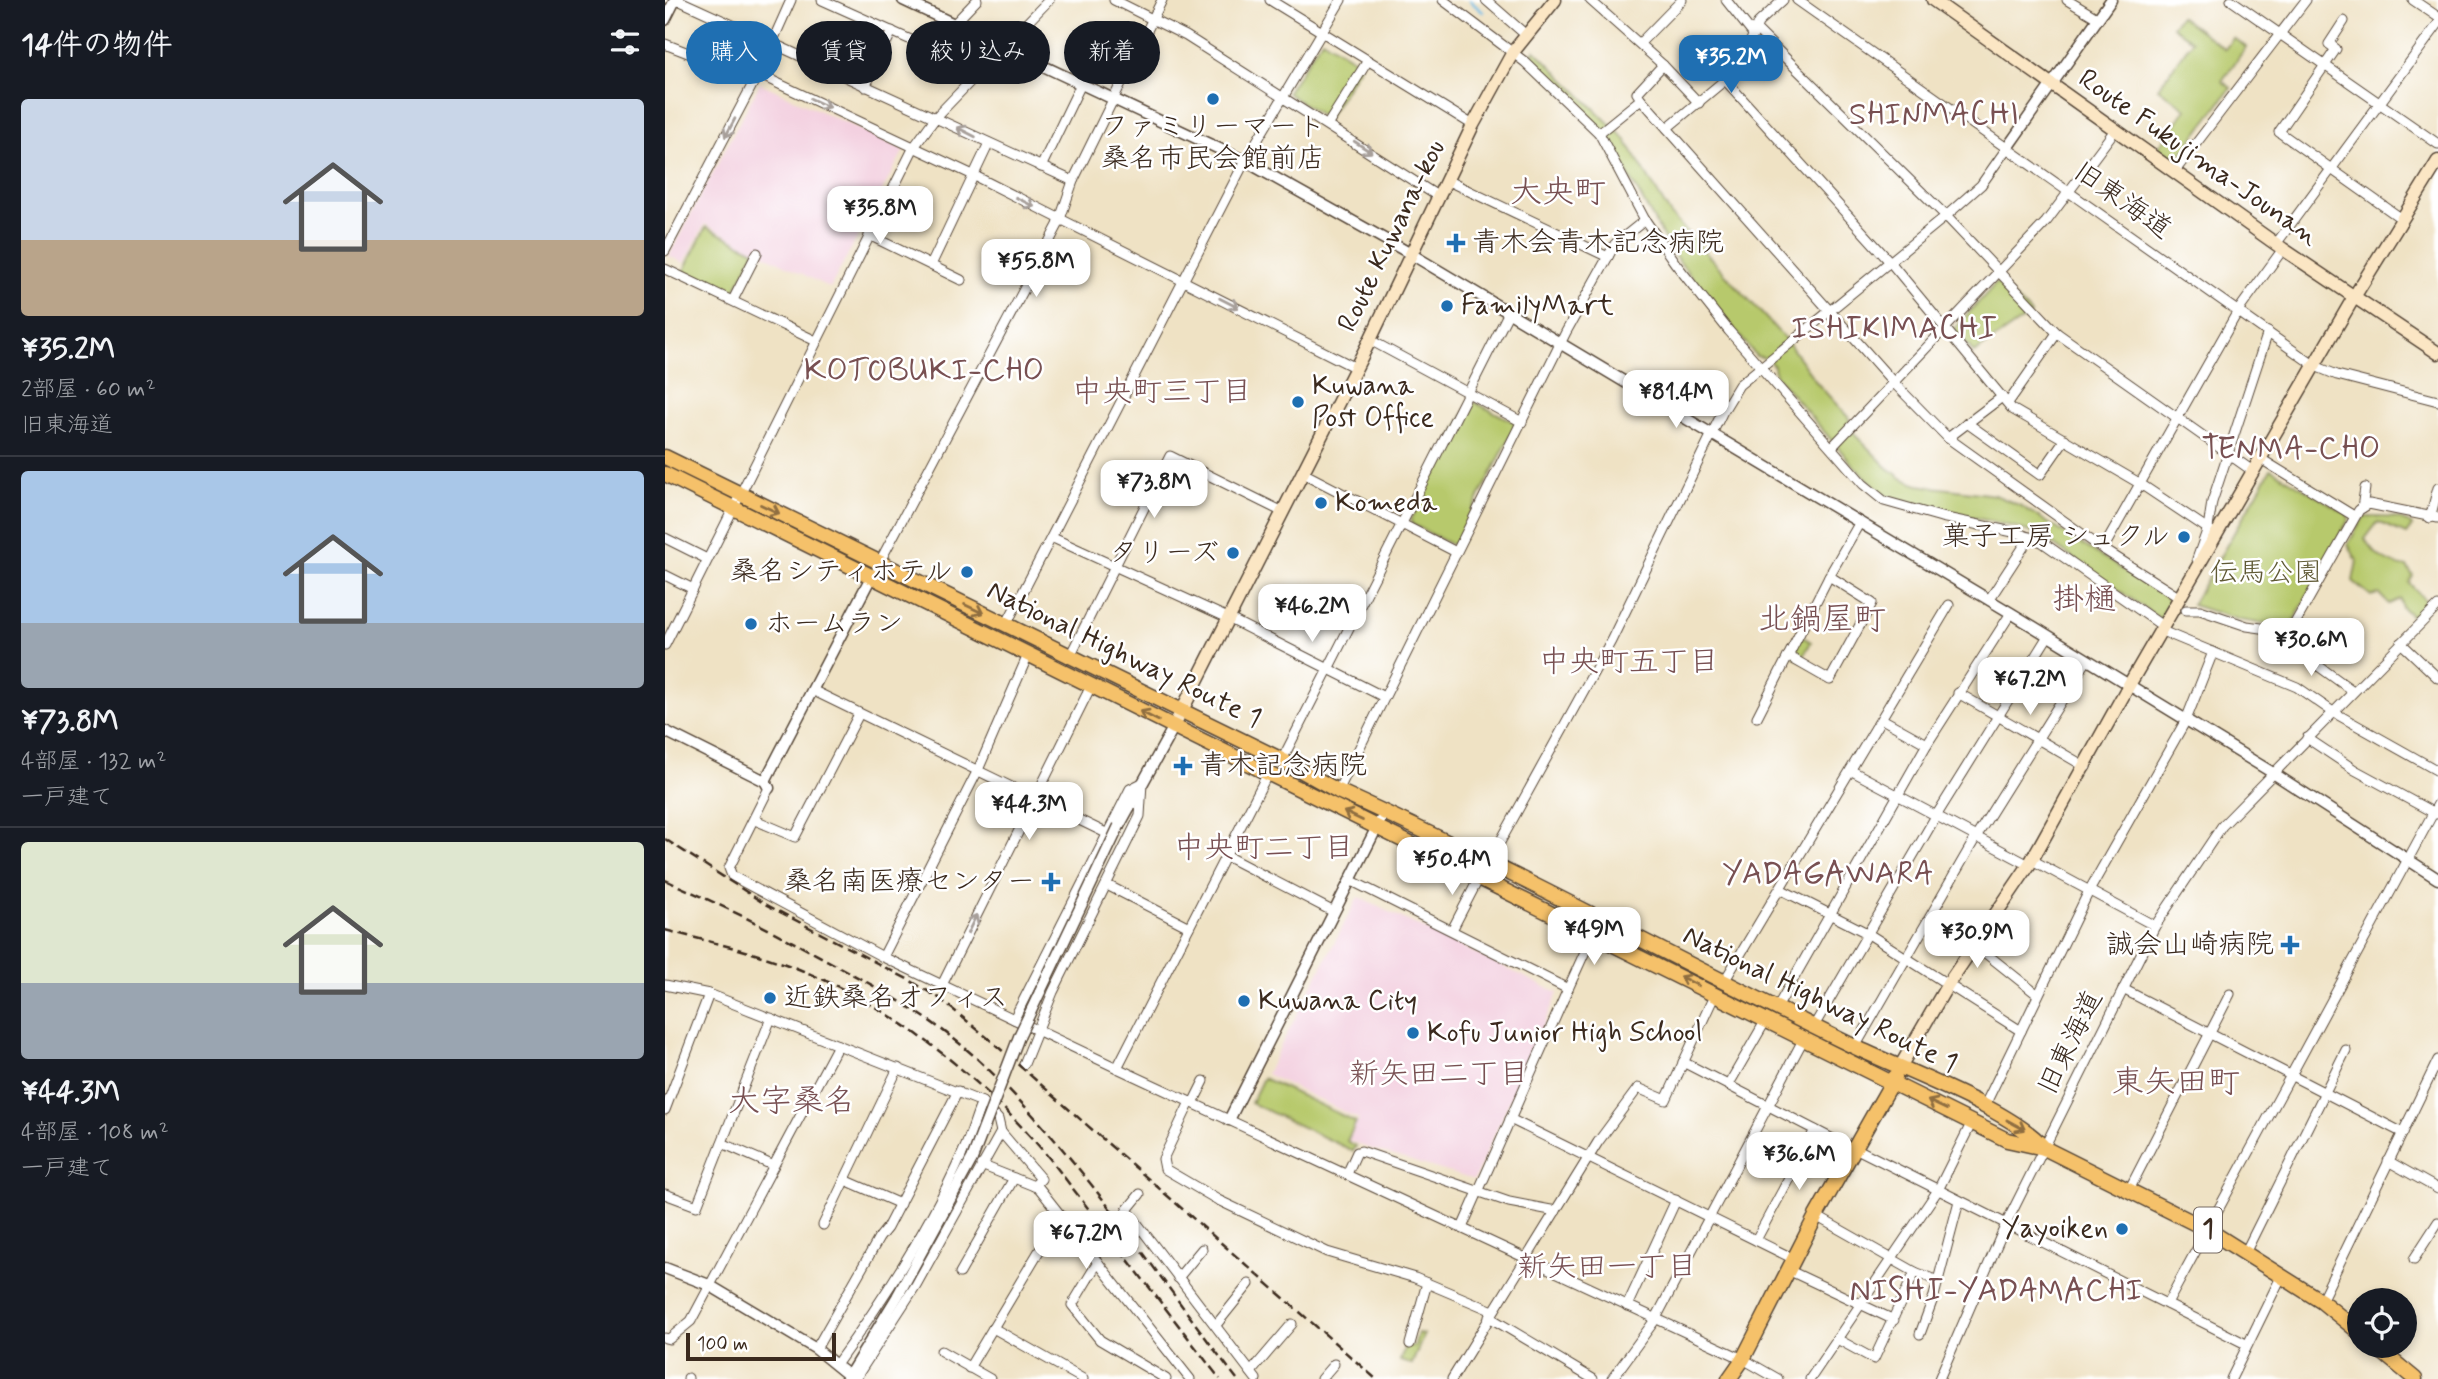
<!DOCTYPE html>
<html lang="ja">
<meta charset="utf-8">
<style>
body{margin:0;font-family:Mynerve,"Klee One",sans-serif;background:#242831;color:#f1f3f6;height:100vh;display:flex;flex-direction:column;font-size:26px;white-space:nowrap}
*{box-sizing:border-box;margin:0}
p{font-size:23px;color:#9ea1a6}
.icon{flex:none;width:38px;height:38px;fill:none;stroke:currentColor;stroke-width:2;stroke-linecap:round;stroke-linejoin:round}
.map{position:relative;flex:1;overflow:hidden}
.details{display:flex;flex-direction:column;background:#171b24;width:665px}
.details>*{flex:none}
.banner{position:absolute;left:21px;top:21px;width:665px;height:63px;display:flex;gap:14px}
.controls{position:absolute;left:1682px;top:1288px;display:grid;gap:14px}
.controls a{display:grid;place-items:center;width:70px;height:70px;border-radius:50%;background:#171b24;box-shadow:0 4px 10px #0003;font-size:35px}
.scale{position:absolute;left:21px;bottom:18px;width:150px;box-sizing:border-box;padding-left:7px;border:4px solid #3b2a1e;border-top:0;font-size:19px;line-height:24px;white-space:nowrap;color:#3b2a1e;-webkit-text-stroke:5px #fff;paint-order:stroke}
.price{position:absolute;translate:-50% -60px;padding:0 16px;border-radius:14px;background:#fff;color:#222;font-size:23px;line-height:46px;filter:drop-shadow(0 2px 4px #0008)}
.price::after{content:'';position:absolute;left:50%;top:42px;width:21px;height:16px;margin-left:-10px;background:inherit;clip-path:polygon(0 0,100% 0,50% 100%)}
.price.active{background:#1f6fb2;color:#fff}
ul{padding:0;list-style:none}
li{display:grid;align-content:center;gap:14px;height:371px;padding:0 21px}
li+li{border-top:2px solid #363941}
li span{display:grid;place-items:center;height:217px;border-radius:7px;color:#555}
li>.icon{margin-inline-start:auto}
span .icon{width:126px;height:126px;fill:#fffc;stroke-width:1}
li b{font-size:30px}
h2{display:flex;justify-content:space-between;align-items:center;height:84px;padding:0 21px;font-size:30px}
.pill{padding:0 24px;border-radius:32px;background:#171b24;box-shadow:0 4px 10px #0003;font-size:24px;line-height:63px}
.pill.active{background:#1f6fb2;color:#fff}
main{display:flex;flex:1;min-height:0}
.map>svg:first-child{display:block}
.built{fill:#f3cfdf}
.green{fill:#b7c96c;stroke:#797a45;stroke-width:2}
.lines{fill:none;stroke-linecap:round;stroke-linejoin:round}
.stream{stroke:#69bae4;stroke-width:2.5}
.minor-casing{stroke:#564637;stroke-width:11}
.tertiary-casing{stroke:#564637;stroke-width:13}
.secondary-casing{stroke:#564637;stroke-width:15}
.trunk-casing{stroke:#564637;stroke-width:17}
.minor{stroke:#fff;stroke-width:9}
.tertiary{stroke:#fff;stroke-width:10}
.secondary{stroke:#fbe6c4;stroke-width:12}
.trunk{stroke:#f5c16b;stroke-width:14}
.rail{stroke:#3b2a1e;stroke-width:2.5;stroke-dasharray:10 5;stroke-linecap:butt}
.tertiary-bridge-casing{stroke:#564637;stroke-width:13;stroke-linecap:butt}
.tertiary-bridge{stroke:#fff;stroke-width:10}
.oneway{stroke:#a79f9a}
.oneway2{stroke:#8f6e41}
.poi-dot{fill:#1f6fb2;stroke:#fff;stroke-width:2.5}
.labels{text-anchor:middle;dominant-baseline:central;stroke-width:5;stroke-linejoin:round;paint-order:stroke}
.shield{fill:#fff;stroke:#766a62;stroke-width:2}
.shield-label{font-size:26px;font-weight:bold;fill:#3b2a1e}
.poi-label{font-size:28px;fill:#3b2a1e;stroke:#fff;text-anchor:start}
.street-label{font-size:28px;fill:#3b2a1e;stroke:#fff}
.park-label{font-size:28px;fill:#605a35;stroke:#fff}
.neighbourhood-label{font-size:30px;fill:#785052;stroke:#fff}
.quarter-label{font-size:32px;fill:#785052;stroke:#fff}
</style>
<main>
<section class="details">
<h2>14件の物件<svg class="icon" aria-label="filters" viewBox="0 0 24 24"><path d="M4 7h16M4 17h16"/><circle cx="9" cy="7" r="2"/><circle cx="15" cy="17" r="2"/></svg></h2>
<ul>
<li><span style="background:linear-gradient(#c9d6e8 65%,#b9a48a 0)"><svg class="icon" aria-label="home" viewBox="0 0 24 24"><path d="M3 11l9-7 9 7M6 9v11h12V9"/></svg></span><div><b>¥35.2M</b><p>2部屋 · 60 m²</p><p>旧東海道</p></div></li>
<li><span style="background:linear-gradient(#a9c7e8 70%,#9aa5b1 0)"><svg class="icon" aria-label="home" viewBox="0 0 24 24"><path d="M3 11l9-7 9 7M6 9v11h12V9"/></svg></span><div><b>¥73.8M</b><p>4部屋 · 132 m²</p><p>一戸建て</p></div></li>
<li><span style="background:linear-gradient(#dfe7d0 65%,#9aa5b1 0)"><svg class="icon" aria-label="home" viewBox="0 0 24 24"><path d="M3 11l9-7 9 7M6 9v11h12V9"/></svg></span><div><b>¥44.3M</b><p>4部屋 · 108 m²</p><p>一戸建て</p></div></li>
</ul>
</section>
<div class="map">
<svg width="1773" height="1379" viewBox="0 0 1773 1379">
<rect width="100%" height="100%" fill="#fff"/>
<filter id="ink" filterUnits="userSpaceOnUse"><feTurbulence type="fractalNoise" baseFrequency=".0143" numOctaves="2"/><feDisplacementMap in="SourceGraphic" scale="14" xChannelSelector="R" yChannelSelector="G"/><feConvolveMatrix kernelMatrix="1 2 1 2 8 2 1 2 1" color-interpolation-filters="sRGB"/></filter>
<filter id="wash" filterUnits="userSpaceOnUse"><feTurbulence type="fractalNoise" baseFrequency=".00686" numOctaves="4" result="noise"/><feDisplacementMap in="SourceGraphic" scale="28" xChannelSelector="R" yChannelSelector="G"/><feGaussianBlur stdDeviation="1.57" result="paint"/><feColorMatrix in="noise" values="0 0 0 0 0 0 0 0 0 0 0 0 0 0 0 0 0 1.4 0 .05"/><feComposite in="paint" operator="in"/></filter>
<g filter="url(#wash)">
<rect width="100%" height="100%" fill="#efe2c4"/>
<g class="built">
<polygon points="95,83 239,150 165,288 40,224 19,263 4,256"/>
<polygon points="693,897 893,993 809,1180 697,1146 684,1140 694,1119 601,1074"/>
</g>
<g class="green">
<polygon points="1515,16 1560,49 1568,38 1581,47 1557,81 1566,88 1511,161 1493,148 1521,109 1493,88 1527,41 1507,26"/>
<polygon points="657,39 696,64 662,119 622,93"/>
<polygon points="870,50 960,139 1006,215 1121,340 1152,383 1183,417 1189,434 1222,467 1236,478 1253,485 1330,495 1356,506 1501,597 1503,602 1495,619 1376,536 1350,527 1222,497 1188,465 1110,375 1109,366 1101,358 1091,356 1008,254 941,135 863,58"/>
<polygon points="41,227 90,251 68,295 18,272"/>
<polygon points="1331,283 1335,283 1366,314 1309,353 1289,329"/>
<polygon points="809,402 849,422 850,427 791,543 787,545 747,524 746,519 804,404"/>
<polygon points="1606,469 1682,514 1684,519 1625,628 1575,620 1527,605"/>
<path d="M1699,517C1714,517 1736,515 1747,526L1741,534L1713,522L1700,539C1711,557 1721,563 1742,567L1748,576L1744,583L1763,603L1751,619L1737,608L1735,599L1724,604L1714,594L1706,596L1688,581L1692,561L1683,544Z"/>
<polygon points="1135,635 1146,642 1136,660 1126,654"/>
<polygon points="598,1078 691,1122 682,1141 691,1146 688,1151 586,1103"/>
<polygon points="753,1333 759,1334 747,1364 735,1361 740,1345 749,1347"/>
</g>
<g class="lines">
<polyline class="stream" points="804,0 818,12"/>
</g>
</g>
<g filter="url(#ink)">
<g class="lines">
<g class="minor-casing">
<g id="minor">
<polyline points="13,0 408,181"/>
<polyline points="157,0 315,71"/>
<polyline points="449,0 521,36 774,197"/>
<polyline points="605,0 808,125"/>
<polyline points="778,0 860,62 934,133 980,220 1010,263 1064,331 1198,484 1219,501 1276,517 1353,533 1377,542 1499,627"/>
<polyline points="821,0 861,35"/>
<polyline points="925,0 998,65 972,93 976,99 1228,382 1283,438 1438,549 1515,598"/>
<polyline points="1061,0 1088,34"/>
<polyline points="1132,0 1650,366 1672,375 1773,401"/>
<polyline points="1402,0 1432,18"/>
<polyline points="1566,0 1773,144"/>
<polyline points="1748,0 1773,17"/>
<polyline points="1679,21 1664,44 1671,49 1614,132 1737,219"/>
<polyline points="290,23 312,0"/>
<polyline points="1091,29 1281,216 1392,333 1589,472"/>
<polyline points="975,43 1017,0"/>
<polyline points="0,44 67,70 93,74 308,175 691,368"/>
<polyline points="998,65 1034,103"/>
<polyline points="1060,80 1226,263 1347,409 1474,483 1552,535"/>
<polyline points="200,87 227,31"/>
<polyline points="663,124 702,62"/>
<polyline points="1002,128 1060,80 1079,58 1093,23 1118,0"/>
<polyline points="934,133 976,99"/>
<polyline points="376,167 417,82"/>
<polyline points="1510,171 1641,0"/>
<polyline points="781,180 943,257"/>
<polyline points="204,235 296,280"/>
<polyline points="1611,244 1773,24"/>
<polyline points="0,251 93,74 126,0"/>
<polyline points="266,265 324,143"/>
<polyline points="0,269 151,341"/>
<polyline points="68,300 92,253"/>
<polyline points="705,340 857,422"/>
<polyline points="1343,403 1392,333"/>
<polyline points="1302,423 1375,475 1400,439"/>
<polyline points="1283,438 1337,397"/>
<polyline points="1167,447 1381,222 1450,130"/>
<polyline points="1596,459 1689,516"/>
<polyline points="638,473 791,552"/>
<polyline points="1697,508 1700,488"/>
<polyline points="1765,518 1773,488"/>
<polyline points="0,538 42,559"/>
<polyline points="388,538 563,618 719,697"/>
<polyline points="1438,549 1573,311 1618,249"/>
<polyline points="1532,559 1543,528 1547,502 1603,332"/>
<polyline points="212,567 393,225 408,181 497,0"/>
<polyline points="0,575 28,589"/>
<polyline points="1324,600 1365,537"/>
<polyline points="1521,610 1535,610 1582,626 1625,632 1694,510 1704,504 1773,518"/>
<polyline points="341,625 580,161 676,0"/>
<polyline points="1497,631 1632,687 1668,712 1773,771"/>
<polyline points="1736,643 1773,678"/>
<polyline points="0,645 249,147 271,117 384,0"/>
<polyline points="1123,656 1165,680 1207,603 1164,576 1195,522"/>
<polyline points="404,658 505,456 618,512"/>
<polyline points="1652,665 1688,691"/>
<polyline points="147,690 441,833"/>
<polyline points="1293,693 1421,767"/>
<polyline points="1092,717 1164,576"/>
<polyline points="1217,719 1262,744"/>
<polyline points="1642,738 1690,770 1771,814"/>
<polyline points="617,760 844,312"/>
<polyline points="1187,771 1364,865"/>
<polyline points="104,788 64,868 67,876 218,957 452,1068 603,773"/>
<polyline points="673,791 901,332 950,244 980,220"/>
<polyline points="90,820 130,837 194,714"/>
<polyline points="561,856 669,912"/>
<polyline points="1367,860 1490,926"/>
<polyline points="823,864 946,641 1057,413 1074,385 1281,216 1316,185 1342,148"/>
<polyline points="685,880 903,989 797,1228"/>
<polyline points="442,885 524,927"/>
<polyline points="1115,889 1202,933 1356,1031"/>
<polyline points="787,930 814,878"/>
<polyline points="1309,944 1373,995"/>
<polyline points="218,957 313,770 363,655"/>
<polyline points="1060,980 1284,605"/>
<polyline points="0,985 44,994 317,1102 333,1119 336,1132 376,1179 369,1186"/>
<polyline points="277,985 426,686"/>
<polyline points="903,989 928,934"/>
<polyline points="1458,989 1738,1133"/>
<polyline points="1113,1006 1262,744 1346,613"/>
<polyline points="349,1019 465,789 477,783 475,816 388,992 359,1064"/>
<polyline points="1149,1026 1271,816 1383,636"/>
<polyline points="1190,1047 1311,837 1422,660"/>
<polyline points="1018,1062 1189,1150"/>
<polyline points="452,1068 1078,1359 1113,1379"/>
<polyline points="1064,1084 1101,1020"/>
<polyline points="525,1102 498,1159 500,1169 553,1200 662,1252 750,1278 828,1311"/>
<polyline points="528,1103 539,1081"/>
<polyline points="1319,1107 1424,891 1521,720 1548,652"/>
<polyline points="0,1110 44,994"/>
<polyline points="845,1119 1129,1259"/>
<polyline points="57,1143 107,1165"/>
<polyline points="1190,1148 1581,1344"/>
<polyline points="1723,1161 1773,1189"/>
<polyline points="316,1165 374,1188 525,1379"/>
<polyline points="682,1174 692,1152 696,1151 844,1202 891,1211"/>
<polyline points="180,1180 235,1204"/>
<polyline points="1464,1190 1565,994"/>
<polyline points="0,1194 32,1206 106,1018"/>
<polyline points="475,1194 462,1210 591,1379"/>
<polyline points="1151,1216 1250,1272 1209,1359 1172,1339"/>
<polyline points="158,1225 233,1068"/>
<polyline points="1091,1240 1150,1130"/>
<polyline points="1581,1251 1681,1050"/>
<polyline points="1749,1259 1773,1222"/>
<polyline points="433,1262 407,1305 435,1340 501,1379"/>
<polyline points="1123,1270 1229,1320"/>
<polyline points="1250,1272 1273,1281"/>
<polyline points="295,1273 349,1178"/>
<polyline points="513,1278 537,1249"/>
<polyline points="1656,1301 1773,1060"/>
<polyline points="1502,1304 1773,804"/>
<polyline points="962,1306 1011,1200"/>
<polyline points="824,1317 928,1379"/>
<polyline points="551,1325 584,1284"/>
<polyline points="328,1328 418,1379"/>
<polyline points="1255,1334 1269,1296 1294,1201"/>
<polyline points="0,1338 4,1339 26,1321 173,1045"/>
<polyline points="745,1344 762,1283"/>
<polyline points="151,1349 214,1238 222,1228 293,1091"/>
<polyline points="276,1351 325,1379"/>
<path d="M171,1365C219,1299 265,1227 298,1152C306,1136 310,1118 317,1102"/>
<polyline points="304,1368 395,1216"/>
<polyline points="586,1372 627,1324"/>
<polyline points="23,1379 23,1378"/>
<polyline points="190,1379 251,1285 336,1132"/>
<polyline points="656,1379 669,1364"/>
<polyline points="787,1379 933,1142 973,1088 1001,1100 1050,994"/>
<polyline points="947,1379 990,1320 1139,1038"/>
<polyline points="1145,1379 1273,1190 1307,1122"/>
<polyline points="1274,1379 1341,1224 1490,926 1557,826 1773,606"/>
<polyline points="1566,1379 1617,1275"/>
</g>
</g>
<g class="tertiary-casing">
<g id="tertiary">
<polyline points="238,0 580,161 746,254 1346,613 1608,773 1773,879"/>
<polyline points="0,20 10,0"/>
<polyline points="1342,148 1446,0"/>
<polyline points="0,731 100,781 104,788"/>
<polyline points="100,781 206,577"/>
<polyline points="454,826 508,728"/>
<polyline points="564,1120 715,821"/>
<polyline points="0,1268 44,1285 151,1349 188,1379"/>
<polyline points="182,1379 232,1297 307,1159"/>
</g>
</g>
<g class="secondary-casing">
<g id="secondary">
<polyline points="1268,0 1618,249 1773,353"/>
<polyline points="508,728 705,340 808,125 848,52 890,0"/>
<polyline points="1235,1067 1283,984 1364,865 1464,685 1689,297 1773,161"/>
</g>
</g>
<g class="trunk-casing">
<g id="trunk">
<path d="M0,457L617,760L673,791C848,870 1017,963 1190,1047C1238,1070 1348,1110 1379,1148"/>
<polyline points="0,474 1342,1140 1379,1148 1543,1230 1656,1301 1694,1332"/>
<polyline points="1710,1346 1750,1379"/>
<polyline points="1064,1379 1078,1359 1151,1216 1230,1077"/>
</g>
</g>
<use href="#minor" class="minor"/>
<use href="#tertiary" class="tertiary"/>
<use href="#secondary" class="secondary"/>
<use href="#trunk" class="trunk"/>
<g class="rail">
<polyline points="0,839 100,904 246,981 274,998 324,1039 711,1379"/>
<path d="M0,880C64,908 124,939 185,973C228,996 271,1022 308,1055C411,1148 487,1270 572,1379"/>
<path d="M0,930C34,939 69,947 103,958C216,995 309,1069 385,1159L555,1379"/>
</g>
<g class="tertiary-bridge-casing">
<polyline id="tertiary-bridge" points="307,1159 355,1034 454,826"/>
</g>
<use href="#tertiary-bridge" class="tertiary-bridge"/>
</g>
<defs><path id="oneway-shaft" d="M-6 0H5M1.5-3L5.5 0L1.5 3" fill="none" stroke-width="1.6" stroke-linecap="round" stroke-linejoin="round" transform="scale(1.75)"/></defs>
<g class="oneway">
<use href="#oneway-shaft" transform="translate(155 103) rotate(25)"/>
<use href="#oneway-shaft" transform="translate(65 128) rotate(118)"/>
<use href="#oneway-shaft" transform="translate(301 132) rotate(-153)"/>
<use href="#oneway-shaft" transform="translate(698 147) rotate(33)"/>
<use href="#oneway-shaft" transform="translate(360 202) rotate(27)"/>
<use href="#oneway-shaft" transform="translate(564 303) rotate(27)"/>
<use href="#oneway-shaft" transform="translate(307 924) rotate(-64)"/>
</g>
<g class="oneway2">
<use href="#oneway-shaft" transform="translate(105 509) rotate(26)"/>
<use href="#oneway-shaft" transform="translate(309 609) rotate(26)"/>
<use href="#oneway-shaft" transform="translate(484 716) rotate(-153)"/>
<use href="#oneway-shaft" transform="translate(688 816) rotate(-154)"/>
<use href="#oneway-shaft" transform="translate(1024 981) rotate(-153)"/>
<use href="#oneway-shaft" transform="translate(1272 1105) rotate(-154)"/>
<use href="#oneway-shaft" transform="translate(1351 1125) rotate(29)"/>
</g>
</g>
<g class="poi-dot">
<circle cx="548" cy="99" r="7"/>
<path d="M787.5 232.5h7v7h7v7h-7v7h-7v-7h-7v-7h7z"/>
<circle cx="782" cy="306" r="7"/>
<circle cx="633" cy="402" r="7"/>
<circle cx="656" cy="503" r="7"/>
<circle cx="1519" cy="537" r="7"/>
<circle cx="568" cy="553" r="7"/>
<circle cx="302" cy="572" r="7"/>
<circle cx="86" cy="624" r="7"/>
<path d="M514.5 755.5h7v7h7v7h-7v7h-7v-7h-7v-7h7z"/>
<path d="M382.5 871.5h7v7h7v7h-7v7h-7v-7h-7v-7h7z"/>
<path d="M1621.5 934.5h7v7h7v7h-7v7h-7v-7h-7v-7h7z"/>
<circle cx="105" cy="998" r="7"/>
<circle cx="579" cy="1001" r="7"/>
<circle cx="748" cy="1033" r="7"/>
<circle cx="1457" cy="1229" r="7"/>
</g>
<g class="labels">
<rect class="shield" x="1529" y="1207.5" width="28" height="45" rx="5"/>
<g class="shield-label">
<text x="1543" y="1230">1</text>
</g>
<g class="poi-label">
<text x="548" y="127" text-anchor="middle">ファミリーマート<tspan x="548" dy="32">桑名市民会館前店</tspan></text>
<text x="807" y="243">青木会青木記念病院</text>
<text x="796" y="306">FamilyMart</text>
<text x="647" y="386">Kuwana<tspan x="647" dy="32">Post Office</tspan></text>
<text x="670" y="503">Komeda</text>
<text x="1505" y="537" text-anchor="end">菓子工房 シュクル</text>
<text x="554" y="553" text-anchor="end">タリーズ</text>
<text x="288" y="572" text-anchor="end">桑名シティホテル</text>
<text x="100" y="624">ホームラン</text>
<text x="534" y="766">青木記念病院</text>
<text x="370" y="882" text-anchor="end">桑名南医療センター</text>
<text x="1609" y="945" text-anchor="end">誠会山崎病院</text>
<text x="119" y="998">近鉄桑名オフィス</text>
<text x="593" y="1001">Kuwana City</text>
<text x="762" y="1033">Kofu Junior High School</text>
<text x="1443" y="1229" text-anchor="end">Yayoiken</text>
</g>
<g class="street-label">
<text transform="translate(1533 158) rotate(35)">Route Fukujima-Jounan</text>
<text transform="translate(1457 201) rotate(35)">旧東海道</text>
<text transform="translate(727 236) rotate(-64)">Route Kuwana-kou</text>
<text transform="translate(459 655) rotate(26)">National Highway Route 1</text>
<text transform="translate(1155 1000) rotate(26)">National Highway Route 1</text>
<text transform="translate(1406 1043) rotate(-64)">旧東海道</text>
</g>
<g class="park-label">
<text x="1601" y="573">伝馬公園</text>
</g>
<g class="neighbourhood-label">
<text x="497" y="392">中央町三丁目</text>
<text x="964" y="662">中央町五丁目</text>
<text x="599" y="848">中央町二丁目</text>
<text x="774" y="1074">新矢田二丁目</text>
<text x="942" y="1267">新矢田一丁目</text>
</g>
<g class="quarter-label">
<text x="1269" y="115">SHINMACHI</text>
<text x="893" y="193">大央町</text>
<text x="1229" y="329">ISHIKIMACHI</text>
<text x="259" y="371">KOTOBUKI-CHO</text>
<text x="1626" y="449">TENMA-CHO</text>
<text x="1419" y="600">掛樋</text>
<text x="1157" y="620">北鍋屋町</text>
<text x="1163" y="874">YADAGAWARA</text>
<text x="1511" y="1083">東矢田町</text>
<text x="127" y="1102">大字桑名</text>
<text x="1331" y="1291">NISHI-YADAMACHI</text>
</g>
</g>
</svg>
<div class="controls">
<a><svg class="icon" aria-label="locate" viewBox="0 0 24 24"><circle cx="12" cy="12" r="6"/><path d="M12 2v4M12 18v4M2 12h4M18 12h4"/></svg></a>
</div>
<div class="scale">100 m</div>
<b class="price active" style="left:1066px;top:95px">¥35.2M</b>
<b class="price" style="left:215px;top:246px">¥35.8M</b>
<b class="price" style="left:371px;top:299px">¥55.8M</b>
<b class="price" style="left:1011px;top:430px">¥81.4M</b>
<b class="price" style="left:489px;top:520px">¥73.8M</b>
<b class="price" style="left:647px;top:644px">¥46.2M</b>
<b class="price" style="left:1646px;top:678px">¥30.6M</b>
<b class="price" style="left:1365px;top:717px">¥67.2M</b>
<b class="price" style="left:364px;top:842px">¥44.3M</b>
<b class="price" style="left:787px;top:897px">¥50.4M</b>
<b class="price" style="left:929px;top:967px">¥49M</b>
<b class="price" style="left:1312px;top:970px">¥30.9M</b>
<b class="price" style="left:1134px;top:1192px">¥36.6M</b>
<b class="price" style="left:421px;top:1271px">¥67.2M</b>
<div class="banner">
<a class="pill active">購入</a>
<a class="pill">賃貸</a>
<a class="pill">絞り込み</a>
<a class="pill">新着</a>
</div>
</div>
</main>
